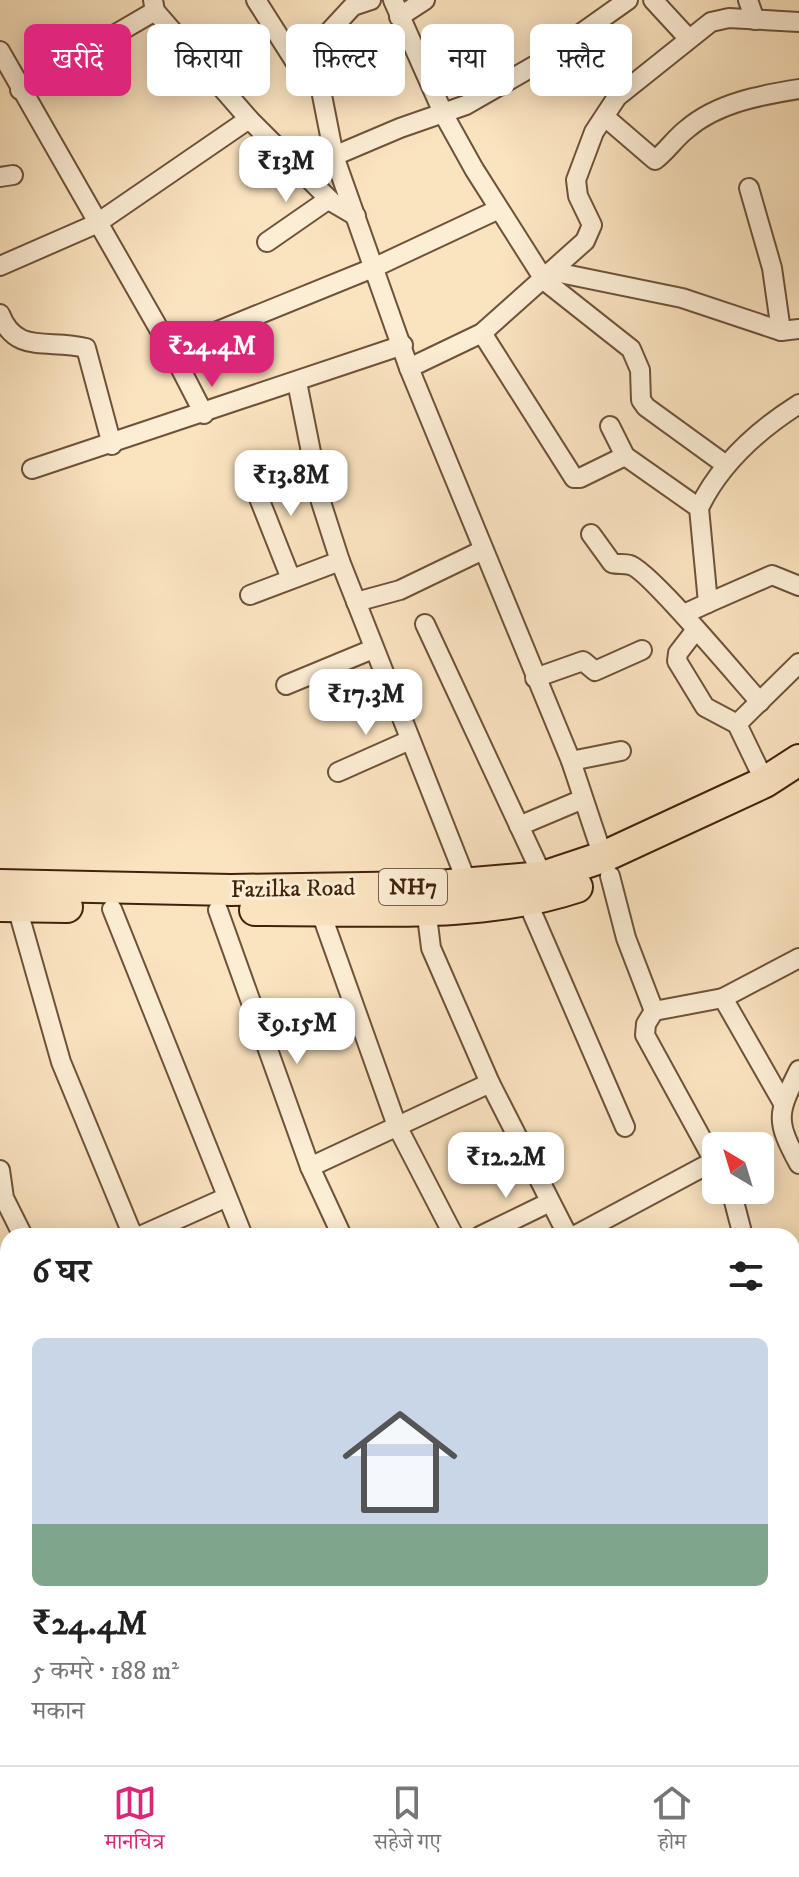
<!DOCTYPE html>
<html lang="hi">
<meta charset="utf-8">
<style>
body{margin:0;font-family:"IM FELL DW Pica","Noto Serif Devanagari",serif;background:#f2f2f2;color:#222;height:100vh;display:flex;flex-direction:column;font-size:30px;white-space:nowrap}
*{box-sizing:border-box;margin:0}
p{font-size:26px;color:#767676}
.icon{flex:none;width:44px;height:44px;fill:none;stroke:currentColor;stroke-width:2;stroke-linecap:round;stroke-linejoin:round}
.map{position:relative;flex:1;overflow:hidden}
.sheet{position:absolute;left:0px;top:1228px;width:800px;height:538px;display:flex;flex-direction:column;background:#fff;border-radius:24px 24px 0 0;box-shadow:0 4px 20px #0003}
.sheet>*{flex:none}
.hud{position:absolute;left:24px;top:24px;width:752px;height:72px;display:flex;gap:16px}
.needle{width:52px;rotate:322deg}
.buttons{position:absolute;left:702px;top:1132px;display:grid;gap:16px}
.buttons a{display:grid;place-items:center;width:72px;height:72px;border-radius:12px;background:#fff;box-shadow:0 4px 20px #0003;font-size:40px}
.price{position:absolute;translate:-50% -68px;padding:0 18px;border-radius:16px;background:#fff;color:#222;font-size:26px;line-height:52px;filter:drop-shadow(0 2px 4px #0008)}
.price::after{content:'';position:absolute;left:50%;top:48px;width:24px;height:18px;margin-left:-12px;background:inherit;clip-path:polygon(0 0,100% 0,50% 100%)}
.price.current{background:#db2777;color:#fff}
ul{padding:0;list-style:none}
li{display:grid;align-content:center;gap:16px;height:424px;padding:0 32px}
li+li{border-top:2px solid #e0e0e0}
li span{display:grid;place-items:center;height:248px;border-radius:12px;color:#555}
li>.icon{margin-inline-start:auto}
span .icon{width:144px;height:144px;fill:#fffc;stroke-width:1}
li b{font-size:34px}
h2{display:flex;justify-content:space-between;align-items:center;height:96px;padding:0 32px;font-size:34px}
.chip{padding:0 28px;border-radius:12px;background:#fff;box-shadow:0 4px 20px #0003;font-size:28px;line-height:72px}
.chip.current{background:#db2777;color:#fff}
.dock{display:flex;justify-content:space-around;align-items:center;height:112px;border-top:2px solid #e0e0e0;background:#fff;font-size:22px;color:#767676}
.dock a{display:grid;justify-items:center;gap:4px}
.dock .current{color:#db2777}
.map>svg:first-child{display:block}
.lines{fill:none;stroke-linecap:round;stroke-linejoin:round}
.minor-casing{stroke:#6e5239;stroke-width:22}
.trunk-casing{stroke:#40220c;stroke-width:34}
.minor{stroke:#fcedd5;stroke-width:18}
.trunk{stroke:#fae3bf;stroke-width:30}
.labels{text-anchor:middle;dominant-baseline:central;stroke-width:6;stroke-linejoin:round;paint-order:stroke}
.shield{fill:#fcedd5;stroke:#785f48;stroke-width:2}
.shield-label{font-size:22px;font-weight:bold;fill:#40220c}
.street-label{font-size:24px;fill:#40220c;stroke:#fcedd5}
</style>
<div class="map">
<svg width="799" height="1765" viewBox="0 0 799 1765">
<rect width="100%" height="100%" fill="#fae3bf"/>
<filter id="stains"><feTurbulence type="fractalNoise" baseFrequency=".0025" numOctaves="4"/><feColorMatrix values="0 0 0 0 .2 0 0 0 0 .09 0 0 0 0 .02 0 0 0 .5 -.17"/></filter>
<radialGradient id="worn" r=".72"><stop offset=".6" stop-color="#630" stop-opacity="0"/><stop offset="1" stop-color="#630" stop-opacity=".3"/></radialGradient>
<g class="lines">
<g class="minor-casing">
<g id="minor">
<polyline points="153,0 155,11 249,119 332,202 356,216"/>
<polyline points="256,0 301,71 320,85"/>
<polyline points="371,0 353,6 328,33 320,85 334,156 409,368 571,761 603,857"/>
<polyline points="393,0 444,115 474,169 545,281 631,349 640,370 641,400 646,407 726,465"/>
<polyline points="653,0 688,38"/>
<polyline points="748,0 755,20"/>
<polyline points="399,17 425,0"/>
<polyline points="0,51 171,350 373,268 499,209"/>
<polyline points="20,90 155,11"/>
<path d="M605,117L655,160C667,151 675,138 687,129C717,103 761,95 799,89"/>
<polyline points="334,156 400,128 466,105 539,63 628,0"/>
<polyline points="0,177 13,175"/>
<polyline points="749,188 772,268 781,331"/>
<polyline points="267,242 329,199"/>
<polyline points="0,266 96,224 249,119"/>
<polyline points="555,272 682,298 781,331 799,329"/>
<path d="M0,314C16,356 50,338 86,348L112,445"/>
<polyline points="482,333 574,478 580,478 625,456"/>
<polyline points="171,350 204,414"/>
<polyline points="409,368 482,333 585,241 592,225 578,196 576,180 594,132 617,97 711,22 729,18 799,22"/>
<polyline points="297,382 321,502 340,561 468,885"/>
<polyline points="610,426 625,456 699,508 708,603 684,614"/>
<polyline points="32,469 403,345"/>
<polyline points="249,473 291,579"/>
<path d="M699,508C720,464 758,430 799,404"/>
<path d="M591,534L612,563C618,565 624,563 630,565C648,569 741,681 760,702"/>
<polyline points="250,595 340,561"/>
<polyline points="356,602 400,590 483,550"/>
<polyline points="708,603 772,575 799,586"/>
<polyline points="425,624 543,877"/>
<polyline points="695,631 678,653 677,661 705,707 737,724"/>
<polyline points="535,678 583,661 595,671 642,650"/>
<polyline points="286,685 373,649"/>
<polyline points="571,761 621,751"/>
<polyline points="338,772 410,740"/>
<polyline points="765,782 737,724 799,663"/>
<polyline points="519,826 583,799"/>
<polyline points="610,876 626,938 654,1011 723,998 783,1103"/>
<polyline points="527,901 625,1127"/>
<polyline points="17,907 61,1062 133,1236"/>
<polyline points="426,908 431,948 490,1083 568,1236"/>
<polyline points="112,909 243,1236"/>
<polyline points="218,910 310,1167 342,1236"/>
<polyline points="320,910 397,1126 454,1236"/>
<polyline points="723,998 799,958"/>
<path d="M799,1070C777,1114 775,1120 799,1164"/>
<polyline points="310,1167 490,1083"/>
<polyline points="0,1170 4,1198 23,1236"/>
<polyline points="731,1190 743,1236"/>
<polyline points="140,1236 225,1198"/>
<polyline points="480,1236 550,1202"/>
<polyline points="574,1236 714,1161 645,1035 646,1024 654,1011"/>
<polyline points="792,1355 799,1381"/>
<polyline points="0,1468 8,1483"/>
<polyline points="0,1615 8,1611"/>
<polyline points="0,1665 8,1681"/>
<polyline points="792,1687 799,1698"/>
<polyline points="792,1743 799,1764"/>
<polyline points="48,1758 51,1765"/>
<polyline points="154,1758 158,1765"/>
<polyline points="373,1758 375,1765"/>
<polyline points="669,1758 670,1765"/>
<polyline points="0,1761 2,1765"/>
<polyline points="23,1765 35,1758"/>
<polyline points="236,1765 243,1758"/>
<polyline points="519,1765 530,1758"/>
</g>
</g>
<g class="trunk-casing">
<g id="trunk">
<polyline points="0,885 231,890 426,887 543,877 603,857 765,782 799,760"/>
<polyline points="0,906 67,907"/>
<path d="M255,910C358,909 479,920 577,887"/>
</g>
</g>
<use href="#minor" class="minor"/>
<use href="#trunk" class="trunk"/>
</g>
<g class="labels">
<rect class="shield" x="379" y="869" width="68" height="36" rx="6"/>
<g class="shield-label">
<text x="413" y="887">NH7</text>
</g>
<g class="street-label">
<text transform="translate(293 889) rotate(-1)">Fazilka Road</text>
</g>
</g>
<rect width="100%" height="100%" filter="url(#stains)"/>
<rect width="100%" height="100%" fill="url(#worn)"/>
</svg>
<div class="buttons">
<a><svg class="needle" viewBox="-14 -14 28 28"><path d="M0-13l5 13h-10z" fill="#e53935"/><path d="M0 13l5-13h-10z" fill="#767676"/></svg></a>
</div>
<b class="price" style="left:286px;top:204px">₹13M</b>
<b class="price current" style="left:212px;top:389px">₹24.4M</b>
<b class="price" style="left:291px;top:518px">₹13.8M</b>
<b class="price" style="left:366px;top:737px">₹17.3M</b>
<b class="price" style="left:297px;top:1066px">₹9.15M</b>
<b class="price" style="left:506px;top:1200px">₹12.2M</b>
<div class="hud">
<a class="chip current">खरीदें</a>
<a class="chip">किराया</a>
<a class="chip">फ़िल्टर</a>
<a class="chip">नया</a>
<a class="chip">फ़्लैट</a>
</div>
<section class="sheet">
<h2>6 घर<svg class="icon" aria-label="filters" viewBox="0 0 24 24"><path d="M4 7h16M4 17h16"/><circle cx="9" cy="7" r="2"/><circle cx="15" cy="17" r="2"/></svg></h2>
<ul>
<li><span style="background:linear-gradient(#c9d6e8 75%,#7fa58c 0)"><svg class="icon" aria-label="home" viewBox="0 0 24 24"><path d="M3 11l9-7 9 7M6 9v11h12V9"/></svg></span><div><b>₹24.4M</b><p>5 कमरे · 188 m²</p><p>मकान</p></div></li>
</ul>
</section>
</div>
<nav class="dock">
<a class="current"><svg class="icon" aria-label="map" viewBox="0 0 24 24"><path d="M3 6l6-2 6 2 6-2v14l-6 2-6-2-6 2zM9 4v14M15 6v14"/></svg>मानचित्र</a>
<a><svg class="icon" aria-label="saved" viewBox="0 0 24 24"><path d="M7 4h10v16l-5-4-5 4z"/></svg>सहेजे गए</a>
<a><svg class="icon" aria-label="home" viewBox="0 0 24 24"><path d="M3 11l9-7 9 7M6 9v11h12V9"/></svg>होम</a>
</nav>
